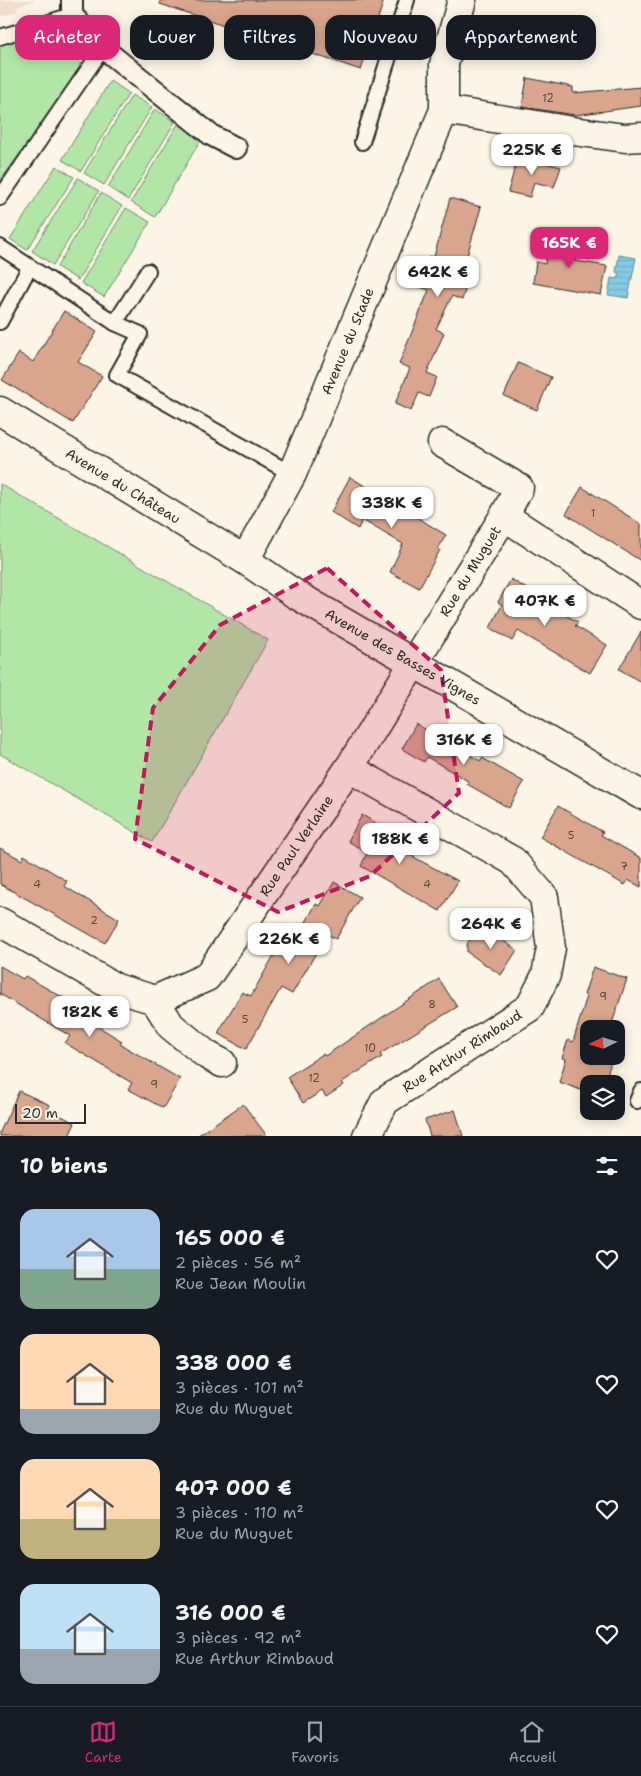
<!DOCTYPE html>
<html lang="fr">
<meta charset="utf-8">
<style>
body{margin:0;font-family:"Shantell Sans",sans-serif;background:#20242c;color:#f1f3f6;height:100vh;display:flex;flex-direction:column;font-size:19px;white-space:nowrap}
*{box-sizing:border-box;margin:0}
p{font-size:16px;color:#9ea1a6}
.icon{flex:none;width:28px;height:28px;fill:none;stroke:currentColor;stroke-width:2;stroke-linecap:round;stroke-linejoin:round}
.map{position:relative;height:1136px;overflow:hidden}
.details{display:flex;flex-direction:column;background:#171b24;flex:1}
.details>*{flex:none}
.hud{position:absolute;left:15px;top:15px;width:611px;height:45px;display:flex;gap:10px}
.needle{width:32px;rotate:265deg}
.tools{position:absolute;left:580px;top:1020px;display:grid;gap:10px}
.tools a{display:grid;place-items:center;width:45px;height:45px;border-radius:10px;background:#171b24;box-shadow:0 2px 12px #0003;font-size:25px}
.scale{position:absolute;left:15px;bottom:12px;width:71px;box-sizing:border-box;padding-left:5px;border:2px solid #2b2b2b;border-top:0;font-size:14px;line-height:18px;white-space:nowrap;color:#2b2b2b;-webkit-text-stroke:4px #fcf5e5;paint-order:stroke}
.price{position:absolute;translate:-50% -42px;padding:0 11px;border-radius:10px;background:#fff;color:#222;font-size:16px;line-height:32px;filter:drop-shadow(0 1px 2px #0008)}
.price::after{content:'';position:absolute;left:50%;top:30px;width:15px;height:11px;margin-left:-8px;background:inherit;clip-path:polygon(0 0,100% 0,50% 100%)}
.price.on{background:#db2777;color:#fff}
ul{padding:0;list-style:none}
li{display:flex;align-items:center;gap:15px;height:125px;padding:0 20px}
li span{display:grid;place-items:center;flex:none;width:140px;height:100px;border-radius:15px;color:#555}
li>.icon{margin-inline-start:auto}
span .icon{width:60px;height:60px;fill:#fffc;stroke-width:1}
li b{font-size:21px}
h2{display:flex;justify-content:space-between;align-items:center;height:60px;padding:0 20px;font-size:21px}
.chip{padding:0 18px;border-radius:15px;background:#171b24;box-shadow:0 2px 12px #0003;font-size:18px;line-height:45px}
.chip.on{background:#db2777;color:#fff}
.tab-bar{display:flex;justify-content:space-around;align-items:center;height:70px;border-top:1px solid #363941;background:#171b24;font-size:14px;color:#9ea1a6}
.tab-bar a{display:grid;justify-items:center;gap:2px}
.tab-bar .on{color:#db2777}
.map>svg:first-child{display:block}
.built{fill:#f2ddcb}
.green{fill:#b2e6a7;stroke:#6e8869}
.water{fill:url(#water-rules);stroke:#608b9a}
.building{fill:#d9a68d;stroke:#2b2b2b}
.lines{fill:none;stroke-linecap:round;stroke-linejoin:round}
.service-casing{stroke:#2b2b2b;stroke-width:18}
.pedestrian-casing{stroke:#2b2b2b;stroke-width:24}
.minor-casing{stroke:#2b2b2b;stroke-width:31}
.secondary-casing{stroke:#2b2b2b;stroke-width:31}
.service{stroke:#fcf5e5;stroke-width:14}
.pedestrian{stroke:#fcf5e5;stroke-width:20}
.minor{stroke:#fcf5e5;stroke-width:28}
.secondary{stroke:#fcf5e5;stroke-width:28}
.marked{fill:#c2185b;fill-opacity:0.2;stroke:#c2185b;stroke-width:4;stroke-dasharray:10 6;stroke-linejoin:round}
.labels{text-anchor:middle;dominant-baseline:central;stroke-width:5;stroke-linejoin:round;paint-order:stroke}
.number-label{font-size:11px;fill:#564a44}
.street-label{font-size:14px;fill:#2b2b2b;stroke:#fcf5e5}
</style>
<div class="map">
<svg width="641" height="1136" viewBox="0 0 641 1136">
<defs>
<pattern id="water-rules" width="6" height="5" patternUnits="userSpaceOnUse" patternTransform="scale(1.25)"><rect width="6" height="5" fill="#83cbe4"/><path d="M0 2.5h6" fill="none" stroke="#71aec4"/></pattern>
</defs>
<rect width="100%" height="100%" fill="#fcf5e5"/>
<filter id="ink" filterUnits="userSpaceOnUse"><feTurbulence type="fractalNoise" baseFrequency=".02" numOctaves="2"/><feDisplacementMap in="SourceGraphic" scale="10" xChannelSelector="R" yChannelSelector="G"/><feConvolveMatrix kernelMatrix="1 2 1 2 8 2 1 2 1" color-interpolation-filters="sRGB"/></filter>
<g filter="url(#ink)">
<polygon class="built" points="0,0 35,0 17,7 18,11 0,17"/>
<g class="green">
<path d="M34,33C64,36 81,38 80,73L0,181V44Z"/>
<polygon points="110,81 129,93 81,171 62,160"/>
<polygon points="132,95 152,107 104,185 84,173"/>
<polygon points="155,109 175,122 128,200 108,187"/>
<polygon points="178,124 202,138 155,217 131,202"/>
<polygon points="56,166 74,177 27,250 10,239"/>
<polygon points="78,178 99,191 53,265 32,251"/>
<polygon points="101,193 122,206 78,280 57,267"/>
<polygon points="126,208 150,222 104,297 81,283"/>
<polygon points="0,484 268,640 152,842 0,754"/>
</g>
<polygon class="water" points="619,255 636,258 628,298 608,295 611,278 618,279 619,274 616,272"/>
<g class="building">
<polygon points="160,0 384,0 361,70 160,4"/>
<polygon points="527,78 573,87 573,93 641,87 641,106 575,115 522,107"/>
<polygon points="518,156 561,167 554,187 534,182 530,197 508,192"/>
<polygon points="450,198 481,207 464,266 472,268 462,300 452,296 436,329 444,333 427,373 437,377 429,397 419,393 411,411 395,404 410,368 399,364 429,290 420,287 429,256 434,257"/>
<polygon points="549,237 578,241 575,261 607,266 601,295 533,283 536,262 545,264"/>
<polygon points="64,311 97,332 78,362 102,376 73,423 2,380 19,353 33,362"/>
<polygon points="518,363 551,377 537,410 504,396"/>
<polygon points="350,477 446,535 438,549 440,550 419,588 390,572 403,544 362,520 358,529 331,512"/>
<polygon points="582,487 641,524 641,561 566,514"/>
<polygon points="511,579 538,596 536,599 578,622 575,626 607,645 590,673 518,631 512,641 490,628 502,605 498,602"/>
<polygon points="641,632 641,682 619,669"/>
<polygon points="416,724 480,761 482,758 524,782 509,808 467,784 468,781 427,757 424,762 402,749"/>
<polygon points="558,806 603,832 601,835 641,858 641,887 628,880 625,885 540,837"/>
<polygon points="362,815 400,837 395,847 458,881 440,911 361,866 367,853 348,841"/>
<polygon points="0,848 22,860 24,855 67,881 64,886 119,919 105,943 0,884"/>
<polygon points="334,882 360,897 336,939 327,934 292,994 281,988 246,1049 218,1033 242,992 251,996 282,941 292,947 316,904 320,906"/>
<polygon points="480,925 517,950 501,975 467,952 467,944"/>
<polygon points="0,966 23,979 25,976 64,998 61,1004 122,1041 120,1044 180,1079 163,1108 128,1089 132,1083 65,1043 70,1036 0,994"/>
<polygon points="593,967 627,979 610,1029 589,1029 589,1056 613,1056 604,1084 589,1084 589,1093 559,1082 566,1059 562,1058 568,1040 573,1042 587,996 584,995"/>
<polygon points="439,979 457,1007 380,1054 382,1057 342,1082 344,1085 326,1097 322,1091 303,1103 287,1077 323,1054 325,1056"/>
<polygon points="19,1091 50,1105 48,1109 75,1123 69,1136 0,1136 0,1132"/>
<polygon points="243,1104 267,1136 197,1136"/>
<polygon points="455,1110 463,1136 430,1136 425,1120"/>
</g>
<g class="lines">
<g class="service-casing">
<g id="service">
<polyline points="0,37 72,15"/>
<polyline points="362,142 407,0"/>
<polyline points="0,198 103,48"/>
<polyline points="0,247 115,323 148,271"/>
<polyline points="0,322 29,268"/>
<polyline points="115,323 140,334 117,375 292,474"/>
<polyline points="637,1101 641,1091"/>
</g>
</g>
<g class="pedestrian-casing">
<polyline id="pedestrian" points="72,0 72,15 103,48 211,135 236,148"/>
</g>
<g class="minor-casing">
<g id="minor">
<polyline points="444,110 573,131 625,138 641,137"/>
<polyline points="442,443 519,488 504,516"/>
<path id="s1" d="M245,560L292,474L444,110V64L462,0"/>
<polyline points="349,768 513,861 544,897 551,948 546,975 530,1007 385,1101 367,1136"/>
<path id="s2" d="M0,922L116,988L155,1000L207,977L349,768L504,516L641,605"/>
<polyline points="155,1000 171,1026 207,1055 222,1063"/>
</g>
</g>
<g class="secondary-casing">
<g id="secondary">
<path id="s3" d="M0,411L245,560L295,594L641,795"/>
</g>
</g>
<use href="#service" class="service"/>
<use href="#pedestrian" class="pedestrian"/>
<use href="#minor" class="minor"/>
<use href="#secondary" class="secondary"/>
</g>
</g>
<path class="marked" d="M327,568L441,670L459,793L370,876L278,912L135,839L153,708L220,625Z"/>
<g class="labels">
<g class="number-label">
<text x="548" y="98">12</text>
<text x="593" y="513">1</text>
<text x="571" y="835">5</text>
<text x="624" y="866">7</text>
<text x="37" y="884">4</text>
<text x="427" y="884">4</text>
<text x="94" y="920">2</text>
<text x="603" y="996">9</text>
<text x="432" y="1004">8</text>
<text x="245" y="1019">5</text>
<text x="370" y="1048">10</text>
<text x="314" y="1078">12</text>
<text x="154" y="1084">9</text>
</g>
<g class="street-label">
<text stroke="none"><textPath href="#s1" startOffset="242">Avenue du Stade</textPath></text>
<text stroke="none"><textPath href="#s3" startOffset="144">Avenue du Château</textPath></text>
<text stroke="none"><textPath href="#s2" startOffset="715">Rue du Muguet</textPath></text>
<text stroke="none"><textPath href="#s3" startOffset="472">Avenue des Basses Vignes</textPath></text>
<text stroke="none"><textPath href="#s2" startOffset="390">Rue Paul Verlaine</textPath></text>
<text transform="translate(462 1051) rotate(-33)">Rue Arthur Rimbaud</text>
</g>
</g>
</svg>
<div class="tools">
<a><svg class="needle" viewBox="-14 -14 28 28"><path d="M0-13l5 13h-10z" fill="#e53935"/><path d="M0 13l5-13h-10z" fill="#9ea1a6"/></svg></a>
<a><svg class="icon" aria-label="layers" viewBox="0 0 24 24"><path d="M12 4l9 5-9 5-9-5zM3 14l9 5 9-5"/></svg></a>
</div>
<div class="scale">20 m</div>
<b class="price" style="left:532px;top:176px">225K €</b>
<b class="price on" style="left:569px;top:269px">165K €</b>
<b class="price" style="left:438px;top:298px">642K €</b>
<b class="price" style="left:392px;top:529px">338K €</b>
<b class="price" style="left:545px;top:627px">407K €</b>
<b class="price" style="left:464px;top:766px">316K €</b>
<b class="price" style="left:400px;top:865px">188K €</b>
<b class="price" style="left:491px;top:950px">264K €</b>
<b class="price" style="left:289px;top:965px">226K €</b>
<b class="price" style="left:90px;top:1038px">182K €</b>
<div class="hud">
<a class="chip on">Acheter</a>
<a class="chip">Louer</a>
<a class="chip">Filtres</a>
<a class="chip">Nouveau</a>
<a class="chip">Appartement</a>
</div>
</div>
<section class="details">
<h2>10 biens<svg class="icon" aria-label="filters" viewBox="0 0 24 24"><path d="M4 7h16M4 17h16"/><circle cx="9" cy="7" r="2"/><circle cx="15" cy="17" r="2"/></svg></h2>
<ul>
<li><span style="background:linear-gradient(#a9c7e8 60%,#7fa58c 0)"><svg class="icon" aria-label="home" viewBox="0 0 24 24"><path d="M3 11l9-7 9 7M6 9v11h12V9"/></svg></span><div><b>165 000 €</b><p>2 pièces · 56 m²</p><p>Rue Jean Moulin</p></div><svg class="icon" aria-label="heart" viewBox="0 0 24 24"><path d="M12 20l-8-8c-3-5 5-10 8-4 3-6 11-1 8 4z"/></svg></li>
<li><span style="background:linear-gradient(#ffd9b3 75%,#9aa5b1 0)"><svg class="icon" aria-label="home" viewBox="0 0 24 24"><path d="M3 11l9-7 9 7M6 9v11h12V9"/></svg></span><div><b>338 000 €</b><p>3 pièces · 101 m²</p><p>Rue du Muguet</p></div><svg class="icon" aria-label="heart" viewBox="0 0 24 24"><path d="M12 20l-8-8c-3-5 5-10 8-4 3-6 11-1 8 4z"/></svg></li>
<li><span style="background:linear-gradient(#ffd9b3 60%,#c2b280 0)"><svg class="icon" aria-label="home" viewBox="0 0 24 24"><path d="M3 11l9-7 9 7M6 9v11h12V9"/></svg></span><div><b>407 000 €</b><p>3 pièces · 110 m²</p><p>Rue du Muguet</p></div><svg class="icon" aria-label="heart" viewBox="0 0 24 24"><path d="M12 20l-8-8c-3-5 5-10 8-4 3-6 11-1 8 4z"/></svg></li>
<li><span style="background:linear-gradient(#bfe0f5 65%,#9aa5b1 0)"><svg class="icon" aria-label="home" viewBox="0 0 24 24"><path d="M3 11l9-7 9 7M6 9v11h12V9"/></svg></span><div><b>316 000 €</b><p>3 pièces · 92 m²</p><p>Rue Arthur Rimbaud</p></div><svg class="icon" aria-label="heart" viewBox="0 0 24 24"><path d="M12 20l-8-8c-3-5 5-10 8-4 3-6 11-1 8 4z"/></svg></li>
</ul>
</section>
<nav class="tab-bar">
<a class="on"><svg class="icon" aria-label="map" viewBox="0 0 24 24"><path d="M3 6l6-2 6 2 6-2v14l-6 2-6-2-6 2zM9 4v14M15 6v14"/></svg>Carte</a>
<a><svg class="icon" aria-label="saved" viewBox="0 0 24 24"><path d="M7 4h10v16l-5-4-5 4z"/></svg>Favoris</a>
<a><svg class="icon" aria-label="home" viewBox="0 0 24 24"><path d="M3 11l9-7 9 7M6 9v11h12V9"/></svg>Accueil</a>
</nav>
